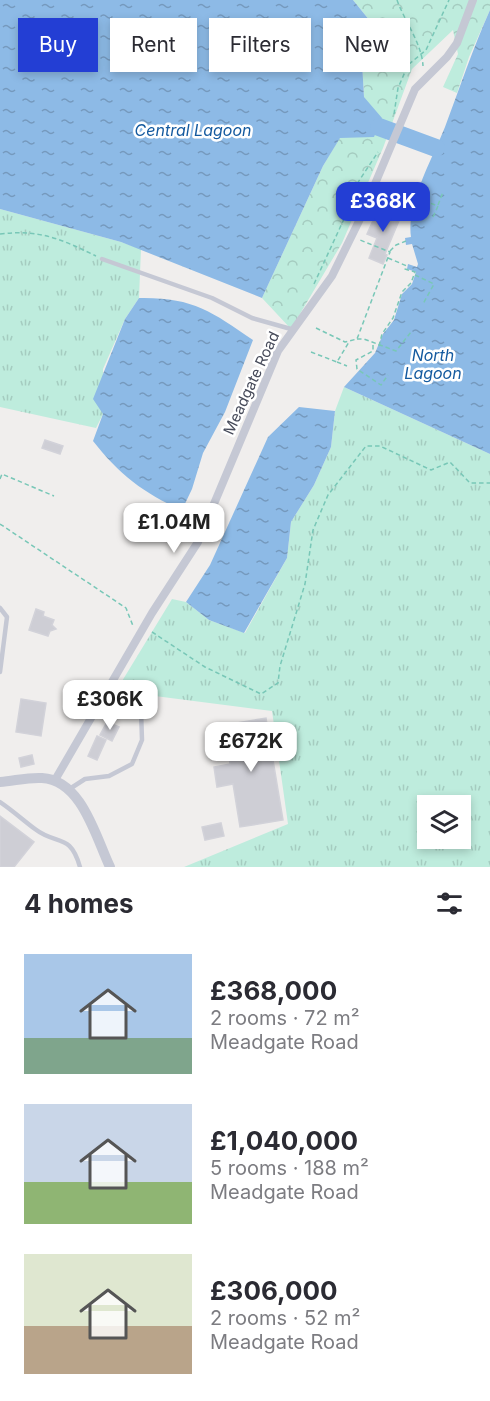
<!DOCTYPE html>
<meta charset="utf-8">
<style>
body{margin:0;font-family:Inter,sans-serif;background:#f2f2f3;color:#2b2b33;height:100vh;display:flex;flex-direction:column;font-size:22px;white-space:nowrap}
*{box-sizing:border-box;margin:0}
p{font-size:20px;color:#7c7c81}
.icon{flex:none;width:33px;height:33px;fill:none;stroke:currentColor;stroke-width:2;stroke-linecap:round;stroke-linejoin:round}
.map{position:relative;height:867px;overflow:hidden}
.details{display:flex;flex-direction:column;background:#fff;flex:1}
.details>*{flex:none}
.hud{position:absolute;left:18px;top:18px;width:454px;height:54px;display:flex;gap:12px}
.fabs{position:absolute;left:417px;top:795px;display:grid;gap:12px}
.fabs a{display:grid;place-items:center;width:54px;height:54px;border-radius:0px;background:#fff;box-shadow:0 3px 9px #0003;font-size:30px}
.price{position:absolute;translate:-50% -51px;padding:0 14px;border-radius:12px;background:#fff;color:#222;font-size:20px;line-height:39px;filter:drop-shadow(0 2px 3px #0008)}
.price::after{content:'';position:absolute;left:50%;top:36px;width:18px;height:14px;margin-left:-9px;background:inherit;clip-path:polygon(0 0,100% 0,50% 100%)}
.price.selected{background:#233ed4;color:#fff}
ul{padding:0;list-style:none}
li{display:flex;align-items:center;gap:18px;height:150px;padding:0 24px}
li span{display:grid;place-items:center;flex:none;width:168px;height:120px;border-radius:0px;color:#555}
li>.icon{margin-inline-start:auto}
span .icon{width:72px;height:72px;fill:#fffc;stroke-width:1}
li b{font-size:26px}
h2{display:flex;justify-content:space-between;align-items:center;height:72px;padding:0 24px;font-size:26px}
.pill{padding:0 21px;border-radius:0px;background:#fff;box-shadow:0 3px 9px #0003;font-size:21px;line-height:54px}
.pill.selected{background:#233ed4;color:#fff}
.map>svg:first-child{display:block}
.grass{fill:url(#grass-tufts);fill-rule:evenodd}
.forest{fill:url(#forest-crowns)}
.water{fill:url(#water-ripples)}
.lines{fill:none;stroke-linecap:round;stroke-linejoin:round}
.river{stroke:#8dbae6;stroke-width:18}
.building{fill:#ceced5;stroke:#d2d2d9;stroke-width:1.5}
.path{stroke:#78c7b7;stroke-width:1.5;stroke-dasharray:4.5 3;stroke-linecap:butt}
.service{stroke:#c5c8d4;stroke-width:4.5}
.minor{stroke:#c5c8d4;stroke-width:8}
.tertiary{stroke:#c5c8d4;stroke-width:10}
.labels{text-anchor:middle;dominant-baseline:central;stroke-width:5;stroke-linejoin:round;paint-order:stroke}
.street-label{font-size:15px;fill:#474b5a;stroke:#fff}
.water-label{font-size:16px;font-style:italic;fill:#145a9f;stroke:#fff}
</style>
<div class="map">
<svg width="490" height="867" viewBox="0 0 490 867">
<defs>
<pattern id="grass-tufts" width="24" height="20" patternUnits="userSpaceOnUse" patternTransform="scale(1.5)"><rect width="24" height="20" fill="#beecdd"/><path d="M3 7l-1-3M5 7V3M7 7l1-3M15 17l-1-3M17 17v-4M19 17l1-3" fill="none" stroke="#a5ccc0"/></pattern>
<pattern id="forest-crowns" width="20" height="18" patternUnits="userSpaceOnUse" patternTransform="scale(1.5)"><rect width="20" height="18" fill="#beecdd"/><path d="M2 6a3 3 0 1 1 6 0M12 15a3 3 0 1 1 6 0" fill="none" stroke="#a5ccc0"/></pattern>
<pattern id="water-ripples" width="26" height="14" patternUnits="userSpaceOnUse" patternTransform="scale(1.5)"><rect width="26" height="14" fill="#8dbae6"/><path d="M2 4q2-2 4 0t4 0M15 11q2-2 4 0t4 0" fill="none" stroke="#7599bd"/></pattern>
</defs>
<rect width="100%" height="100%" fill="#f0eeed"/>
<g class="grass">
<polygon points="0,209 121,242 141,249 139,298 125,319 103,369 103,414 96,428 0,407"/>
<path d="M344,387L490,454V867H184L288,824L272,711L116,691L172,599L186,602L209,620L245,633L287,558L291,522L314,485L331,447L335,411ZM428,806H460V838H428Z"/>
</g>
<polygon class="forest" points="353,0 490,0 490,10 469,57 457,93 443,87 458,54 453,30 412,69 383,148 342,243 291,329 262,298 323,166 340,137 374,137 364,97 362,62 370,21"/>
<g class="water">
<polygon points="0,0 353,0 370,21 362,62 364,97 382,118 374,137 340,138 323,166 262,298 121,242 0,209"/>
<path d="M490,10V454L344,387L375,353L383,334L394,320L402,294L412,284L416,272L407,269L408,264L417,267L418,264L412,244L406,245L405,238L411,237C406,205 433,157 445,127C460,87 473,48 490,10Z"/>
<path d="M139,298C192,297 211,311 253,340L225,412L203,453L192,489L182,510C144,494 118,473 93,441L103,414L93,399L125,319Z"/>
<polygon points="299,407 335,411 331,447 314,485 291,522 287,558 244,633 209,620 186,602 210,565 268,437"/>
</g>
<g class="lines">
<polyline class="river" points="379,127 436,148"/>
</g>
<g class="building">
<polygon points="379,207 401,216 385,254 387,255 383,264 369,258 377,238 367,234"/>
<polygon points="45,440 63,446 60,454 42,448"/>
<polygon points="36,609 44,612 43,616 54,620 52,625 56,629 50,631 48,636 29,630"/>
<polygon points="21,699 46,703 41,736 16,732"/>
<polygon points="266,718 283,820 240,827 233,784 217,787 214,767 230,764 224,725"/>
<polygon points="107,722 119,727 112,741 100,735"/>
<polygon points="97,736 106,740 97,760 88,756"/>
<polygon points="32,755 34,764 21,767 19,758"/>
<polygon points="0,816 34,842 14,867 0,867"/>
<polygon points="221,823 224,836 205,840 202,827"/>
</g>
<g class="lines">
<g class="path">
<path d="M397,0C405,22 422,44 423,66"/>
<polyline points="394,114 398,88 408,65 426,50 449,0"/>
<polyline points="417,198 438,206 433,217"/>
<polyline points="438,205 443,192"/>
<path d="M0,234C39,229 61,239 96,256"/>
<polyline points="390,251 396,245 406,241"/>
<polyline points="388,258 407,266"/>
<polyline points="415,275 434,284 423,304"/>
<polyline points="314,284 344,219 345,196 351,193 378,152"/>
<polyline points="316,328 345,342 357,339 390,252 360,240"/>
<polyline points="357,339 364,339 396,351 411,332"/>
<polyline points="373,345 373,351 356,360 357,369 381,385 388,375"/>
<polyline points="379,346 382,334 393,318 402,292 411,283 415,272 405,269 406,266"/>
<polyline points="311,352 337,362 349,342"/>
<polyline points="337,362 347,366"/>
<polyline points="0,479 2,474 54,496"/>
<polyline points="0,524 126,608 133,626"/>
<polyline points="152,632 205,667 261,694 278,683 280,666 305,584 313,530 328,495 366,446 380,446 431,470 450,462 470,483 490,483"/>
</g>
<g class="service">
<polyline points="102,259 212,298 252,318 291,329"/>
<polyline points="0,608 7,617 0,672"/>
<polyline points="68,790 85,779 109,776 132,764 142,740 141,710 104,698"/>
<path d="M0,802C12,810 23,820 35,829C57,846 70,832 80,867"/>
</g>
<polyline class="minor" points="55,780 152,613 198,542 278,351 332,276 361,217 415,89 447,57 457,43 473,0"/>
<path class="tertiary" d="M0,782C14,781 28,777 42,778C82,780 96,838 110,867"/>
</g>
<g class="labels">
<g class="street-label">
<text transform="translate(251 383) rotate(-65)">Meadgate Road</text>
</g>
<g class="water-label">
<text x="193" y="130">Central Lagoon</text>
<text x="433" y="355">North<tspan x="433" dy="18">Lagoon</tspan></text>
</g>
</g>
</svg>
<div class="fabs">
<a><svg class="icon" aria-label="layers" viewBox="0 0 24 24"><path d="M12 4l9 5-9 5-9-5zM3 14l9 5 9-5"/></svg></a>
</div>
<b class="price selected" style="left:383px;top:233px">£368K</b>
<b class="price" style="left:174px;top:554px">£1.04M</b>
<b class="price" style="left:110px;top:731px">£306K</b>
<b class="price" style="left:251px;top:773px">£672K</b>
<div class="hud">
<a class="pill selected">Buy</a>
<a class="pill">Rent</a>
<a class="pill">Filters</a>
<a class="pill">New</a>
</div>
</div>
<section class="details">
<h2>4 homes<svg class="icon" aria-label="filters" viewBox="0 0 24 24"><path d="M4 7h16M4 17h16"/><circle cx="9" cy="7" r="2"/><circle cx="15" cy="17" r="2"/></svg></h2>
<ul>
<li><span style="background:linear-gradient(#a9c7e8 70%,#7fa58c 0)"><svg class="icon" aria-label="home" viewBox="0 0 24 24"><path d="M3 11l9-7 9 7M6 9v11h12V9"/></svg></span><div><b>£368,000</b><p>2 rooms · 72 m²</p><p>Meadgate Road</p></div></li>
<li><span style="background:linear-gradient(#c9d6e8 65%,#8fb573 0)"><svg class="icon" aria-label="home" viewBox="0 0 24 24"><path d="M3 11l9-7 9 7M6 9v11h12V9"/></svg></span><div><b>£1,040,000</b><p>5 rooms · 188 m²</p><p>Meadgate Road</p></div></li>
<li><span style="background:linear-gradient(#dfe7d0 60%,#b9a48a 0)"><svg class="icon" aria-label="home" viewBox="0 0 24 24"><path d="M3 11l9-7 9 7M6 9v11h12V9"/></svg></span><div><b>£306,000</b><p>2 rooms · 52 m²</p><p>Meadgate Road</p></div></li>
</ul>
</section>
